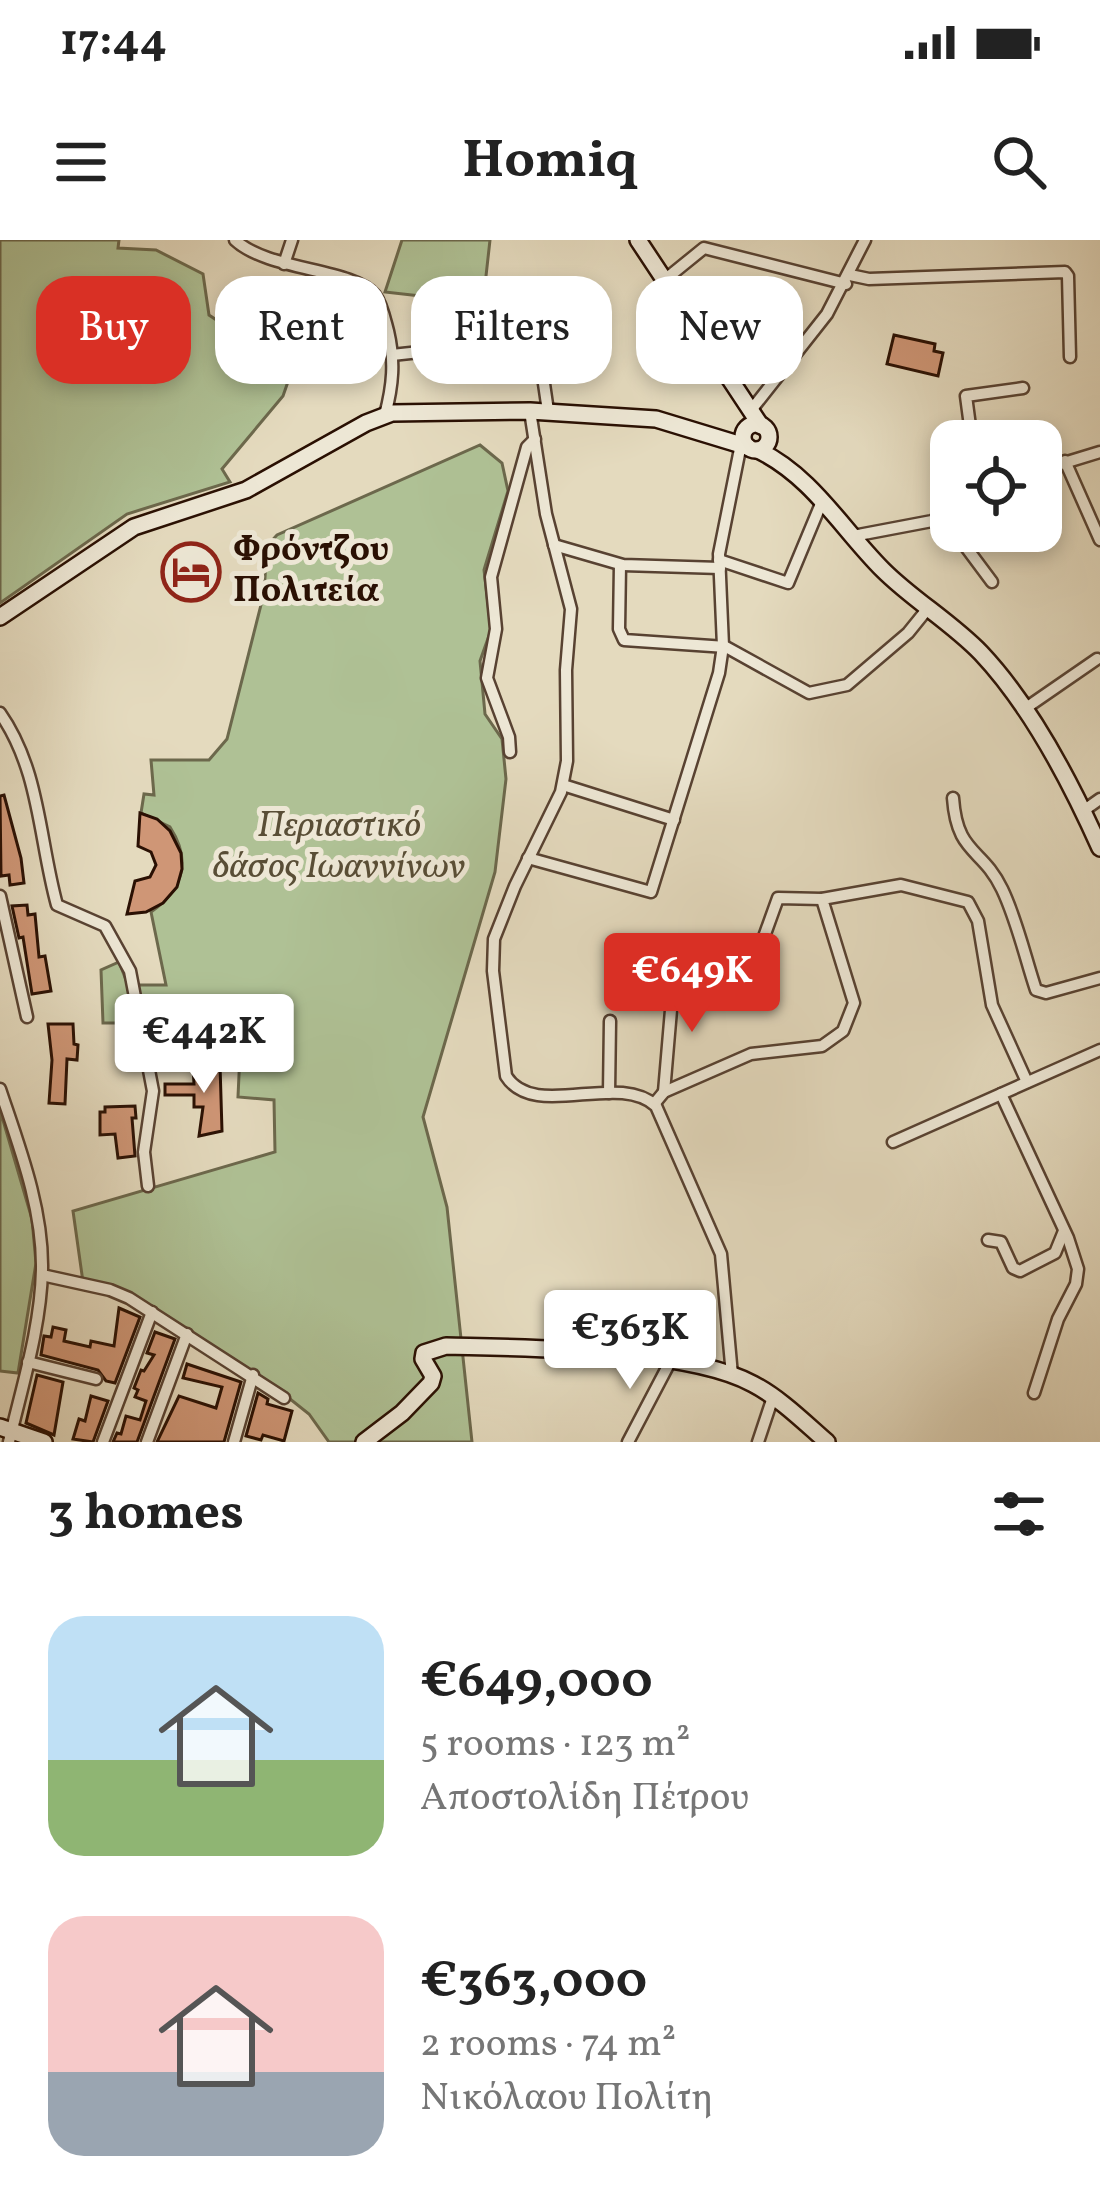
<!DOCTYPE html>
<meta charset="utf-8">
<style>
body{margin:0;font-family:Vollkorn,serif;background:#f6f6f6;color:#222;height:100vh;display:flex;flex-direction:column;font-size:45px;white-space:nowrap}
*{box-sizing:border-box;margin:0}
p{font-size:39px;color:#767676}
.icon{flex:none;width:66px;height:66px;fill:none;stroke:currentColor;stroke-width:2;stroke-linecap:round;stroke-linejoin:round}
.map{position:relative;height:1202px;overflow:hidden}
.drawer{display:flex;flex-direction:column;background:#fff;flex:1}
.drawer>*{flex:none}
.top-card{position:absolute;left:36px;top:36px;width:1029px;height:108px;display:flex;gap:24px}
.controls{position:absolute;left:930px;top:180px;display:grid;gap:24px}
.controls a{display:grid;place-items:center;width:132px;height:132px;border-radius:24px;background:#fff;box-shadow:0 6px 18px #0003;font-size:60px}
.price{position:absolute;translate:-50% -102px;padding:0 27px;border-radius:12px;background:#fff;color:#222;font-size:39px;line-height:78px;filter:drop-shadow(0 3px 6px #0008)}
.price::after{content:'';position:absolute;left:50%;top:72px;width:36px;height:27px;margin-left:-18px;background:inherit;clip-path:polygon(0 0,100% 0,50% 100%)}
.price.active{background:#d93025;color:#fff}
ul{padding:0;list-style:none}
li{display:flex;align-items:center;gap:36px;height:300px;padding:0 48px}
li span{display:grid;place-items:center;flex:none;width:336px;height:240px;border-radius:36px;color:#555}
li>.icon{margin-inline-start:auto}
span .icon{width:144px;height:144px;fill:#fffc;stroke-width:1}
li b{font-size:51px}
h2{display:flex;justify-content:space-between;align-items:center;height:144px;padding:0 48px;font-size:51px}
.pill{padding:0 42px;border-radius:36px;background:#fff;box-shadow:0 6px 18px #0003;font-size:42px;line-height:108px}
.pill.active{background:#d93025;color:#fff}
.status{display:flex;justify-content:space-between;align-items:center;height:84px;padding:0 60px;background:#fff;direction:ltr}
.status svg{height:33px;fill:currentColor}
header{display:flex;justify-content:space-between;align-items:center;height:156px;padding:0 48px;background:#fff;font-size:54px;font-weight:700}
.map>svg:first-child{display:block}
.green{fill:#afc195;stroke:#6c684c;stroke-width:3}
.building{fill:#cf9676;stroke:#2a1003;stroke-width:3}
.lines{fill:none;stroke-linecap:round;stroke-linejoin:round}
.street-casing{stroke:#584232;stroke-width:15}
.secondary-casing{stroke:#2a1003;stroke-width:20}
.street{stroke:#ede7d5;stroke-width:10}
.secondary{stroke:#ede7d5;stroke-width:15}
.labels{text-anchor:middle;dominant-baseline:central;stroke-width:10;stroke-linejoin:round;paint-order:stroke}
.poi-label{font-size:36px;font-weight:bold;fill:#2a1003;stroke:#ede7d5;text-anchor:start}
.park-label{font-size:36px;font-style:italic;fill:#594e36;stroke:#ede7d5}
</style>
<div class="status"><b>17:44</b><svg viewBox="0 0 49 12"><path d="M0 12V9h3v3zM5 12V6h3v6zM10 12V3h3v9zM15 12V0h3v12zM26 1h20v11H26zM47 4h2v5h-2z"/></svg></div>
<header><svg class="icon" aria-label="menu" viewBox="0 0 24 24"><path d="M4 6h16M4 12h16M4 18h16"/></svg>Homiq<svg class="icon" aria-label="search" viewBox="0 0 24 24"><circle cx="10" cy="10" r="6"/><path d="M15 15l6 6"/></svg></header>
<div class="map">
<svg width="1100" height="1202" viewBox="0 0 1100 1202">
<rect width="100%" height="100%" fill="#e4dabe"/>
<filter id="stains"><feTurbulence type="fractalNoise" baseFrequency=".00167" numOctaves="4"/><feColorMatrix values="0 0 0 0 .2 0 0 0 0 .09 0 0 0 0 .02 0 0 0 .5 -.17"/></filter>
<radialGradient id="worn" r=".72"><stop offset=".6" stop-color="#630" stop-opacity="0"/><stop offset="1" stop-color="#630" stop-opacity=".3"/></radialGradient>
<g class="green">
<polygon points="0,0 119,0 118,8 156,10 203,34 209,75 292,130 283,156 222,229 230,242 127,274 0,363"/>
<polygon points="402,0 490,0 483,63 385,52"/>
<path d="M480,205L502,223L508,251L484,330L491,390L480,421L485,474L502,499L506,539L495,632L423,877L447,967L472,1202H329L309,1174L270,1143L132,1056L83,1042L73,971L275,912L274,860L238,857L240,813L147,806L143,783H103L101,730L119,722L128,745H166L151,672C183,649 192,621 170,587L141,573L144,554L154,555L151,520H209L227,499L264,353L267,306L277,295Z"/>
<polygon points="0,870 32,979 36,1023 18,1133 0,1131"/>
</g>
<g class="building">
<polygon points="894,95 935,104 934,111 943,113 938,136 887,124"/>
<polygon points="4,555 21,618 24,643 10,645 9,635 1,636 0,556"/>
<polygon points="140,573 157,579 170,591 181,613 182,629 177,647 163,663 146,672 127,674 135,641 150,637 156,625 151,612 138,606"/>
<polygon points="27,665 28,675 35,674 39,717 45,716 51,751 32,754 23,697 19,698 12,666"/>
<polygon points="48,784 73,784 74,804 78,805 77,820 67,819 65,864 49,863 52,820"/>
<polygon points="220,825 222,891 199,896 203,867 194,867 194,855 165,855 165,844 194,844 193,826"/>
<polygon points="135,866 136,878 132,878 135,916 118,918 115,894 100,895 100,872 105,872 105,867"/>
<polygon points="119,1068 140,1077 115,1143 106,1141 98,1130 41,1115 44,1096 51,1097 53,1087 66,1090 64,1101 90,1107 91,1101 114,1106"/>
<polygon points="155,1092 175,1099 137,1202 113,1202 117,1193 121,1194 126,1176 140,1180 146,1161 135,1157 138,1150 134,1148 141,1130 144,1131 154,1115 147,1113"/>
<polygon points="187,1124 241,1142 224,1202 157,1202 179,1156 216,1168 222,1147 183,1138"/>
<polygon points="37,1135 63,1142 54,1195 26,1183"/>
<polygon points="258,1153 268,1159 267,1164 292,1171 284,1201 263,1195 261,1200 246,1196"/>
<polygon points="91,1156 108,1161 93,1202 73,1199 79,1179 85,1181"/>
</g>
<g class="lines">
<g class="street-casing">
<g id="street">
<path d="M235,0C268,31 352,28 375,55C382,64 385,80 388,91C395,121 393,145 385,175"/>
<polyline points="284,24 292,0"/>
<polyline points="850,35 869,39 1065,32 1068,36 1070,117"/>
<polyline points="667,38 704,8 846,44"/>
<polyline points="537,96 548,171"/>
<polyline points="392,115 466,107 565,89"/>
<polyline points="752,169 827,74 865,0"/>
<path d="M530,171L546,274L571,369L566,430L567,521L561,552L515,646L494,699L493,731L506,836C534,881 618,831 656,866L721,1014L732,1135"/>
<polyline points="972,201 966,156 1023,148"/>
<polyline points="1065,221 1100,300"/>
<polyline points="1041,230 1100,212"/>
<polyline points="954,291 992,342"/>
<polyline points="853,296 932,281 951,273"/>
<polyline points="554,305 623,325 720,328"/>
<polyline points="719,320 788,343 823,259"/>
<polyline points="620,325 619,389 624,400 726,407 809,453 847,445 908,393 929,367"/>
<polyline points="1023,470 1097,419"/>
<path d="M0,473C40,530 39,600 57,665L105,686L130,731L153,851L144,912L148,946"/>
<polyline points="510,512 509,497 487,438 496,389 491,337 527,207 535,199"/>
<polyline points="563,545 674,580"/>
<path d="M953,558C957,615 982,607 1002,649C1017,680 1025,717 1036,750L1046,753L1100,738"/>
<polyline points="1083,571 1100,559"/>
<polyline points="528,618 651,652 719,433 723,406 719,314 741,204"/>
<polyline points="0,656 27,777"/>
<polyline points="756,719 778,658 822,659"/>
<path d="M0,849C19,906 43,968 42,1029C41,1087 22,1146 9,1202"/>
<polyline points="664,852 674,735"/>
<polyline points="609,853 610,781"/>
<polyline points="1001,854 1068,998 1078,1029 1076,1044 1058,1079 1034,1153"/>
<polyline points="654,864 664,852 751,814 822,806 843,791 854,763 822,659 901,645 968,662 978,681 992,765 1027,842"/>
<polyline points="893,902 1100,810"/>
<polyline points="988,1000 1001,1002 1013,1028 1020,1031 1055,1013 1064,991"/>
<polyline points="42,1035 110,1050 129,1058 284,1158"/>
<polyline points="28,1122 96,1139"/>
<polyline points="103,1202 152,1072"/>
<polyline points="147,1202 187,1094"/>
<polyline points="234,1202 253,1135"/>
<polyline points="628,1202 670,1122"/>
<polyline points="758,1202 773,1157"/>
</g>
</g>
<g class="secondary-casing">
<g id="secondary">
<polyline points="638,0 761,186"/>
<circle cx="756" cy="197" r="13"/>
<path d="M758,210C813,237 841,288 883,330C913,360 951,382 981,413C1030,465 1071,543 1100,608"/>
<polyline points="0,377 134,287 246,250 366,183 392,173 530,171 656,179 748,207"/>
<polyline points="0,1187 44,1202"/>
<path d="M364,1202L402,1173L431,1143L433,1136L423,1119L424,1113L446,1106C524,1108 687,1108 753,1144C780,1158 804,1182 827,1202"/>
</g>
</g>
<use href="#street" class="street"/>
<use href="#secondary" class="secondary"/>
</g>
<defs>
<g id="hotel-ring" transform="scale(3)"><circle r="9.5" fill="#ede7d5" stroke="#8f2418" stroke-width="1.5"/><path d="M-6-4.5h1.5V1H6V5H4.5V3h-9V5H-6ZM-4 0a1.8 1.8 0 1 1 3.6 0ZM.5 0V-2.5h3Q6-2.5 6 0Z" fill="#8f2418"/></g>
</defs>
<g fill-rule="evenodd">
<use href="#hotel-ring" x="191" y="332"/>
</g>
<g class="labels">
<g class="poi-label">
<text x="233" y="311">Φρόντζου<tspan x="233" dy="41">Πολιτεία</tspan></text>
</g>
<g class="park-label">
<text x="339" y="587">Περιαστικό<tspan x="339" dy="41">δάσος Ιωαννίνων</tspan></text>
</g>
</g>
<rect width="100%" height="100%" filter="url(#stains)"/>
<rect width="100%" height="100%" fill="url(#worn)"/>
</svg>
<div class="controls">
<a><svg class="icon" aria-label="locate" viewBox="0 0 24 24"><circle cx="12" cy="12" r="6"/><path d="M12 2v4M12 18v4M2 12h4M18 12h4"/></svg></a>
</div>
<b class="price active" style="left:692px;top:795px">€649K</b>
<b class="price" style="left:204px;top:856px">€442K</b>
<b class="price" style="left:630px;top:1152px">€363K</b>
<div class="top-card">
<a class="pill active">Buy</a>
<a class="pill">Rent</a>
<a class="pill">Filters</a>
<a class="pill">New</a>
</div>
</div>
<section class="drawer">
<h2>3 homes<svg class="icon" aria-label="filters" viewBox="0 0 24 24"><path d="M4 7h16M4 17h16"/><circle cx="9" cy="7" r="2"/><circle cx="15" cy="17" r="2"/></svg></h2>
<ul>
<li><span style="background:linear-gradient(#bfe0f5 60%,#8fb573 0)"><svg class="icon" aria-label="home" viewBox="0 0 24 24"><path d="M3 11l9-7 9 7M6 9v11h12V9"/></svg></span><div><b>€649,000</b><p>5 rooms · 123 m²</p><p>Αποστολίδη Πέτρου</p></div></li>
<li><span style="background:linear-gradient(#f6c9c9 65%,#9aa5b1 0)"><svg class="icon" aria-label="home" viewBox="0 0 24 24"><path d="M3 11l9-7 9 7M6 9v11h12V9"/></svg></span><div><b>€363,000</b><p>2 rooms · 74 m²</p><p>Νικόλαου Πολίτη</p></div></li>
</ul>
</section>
